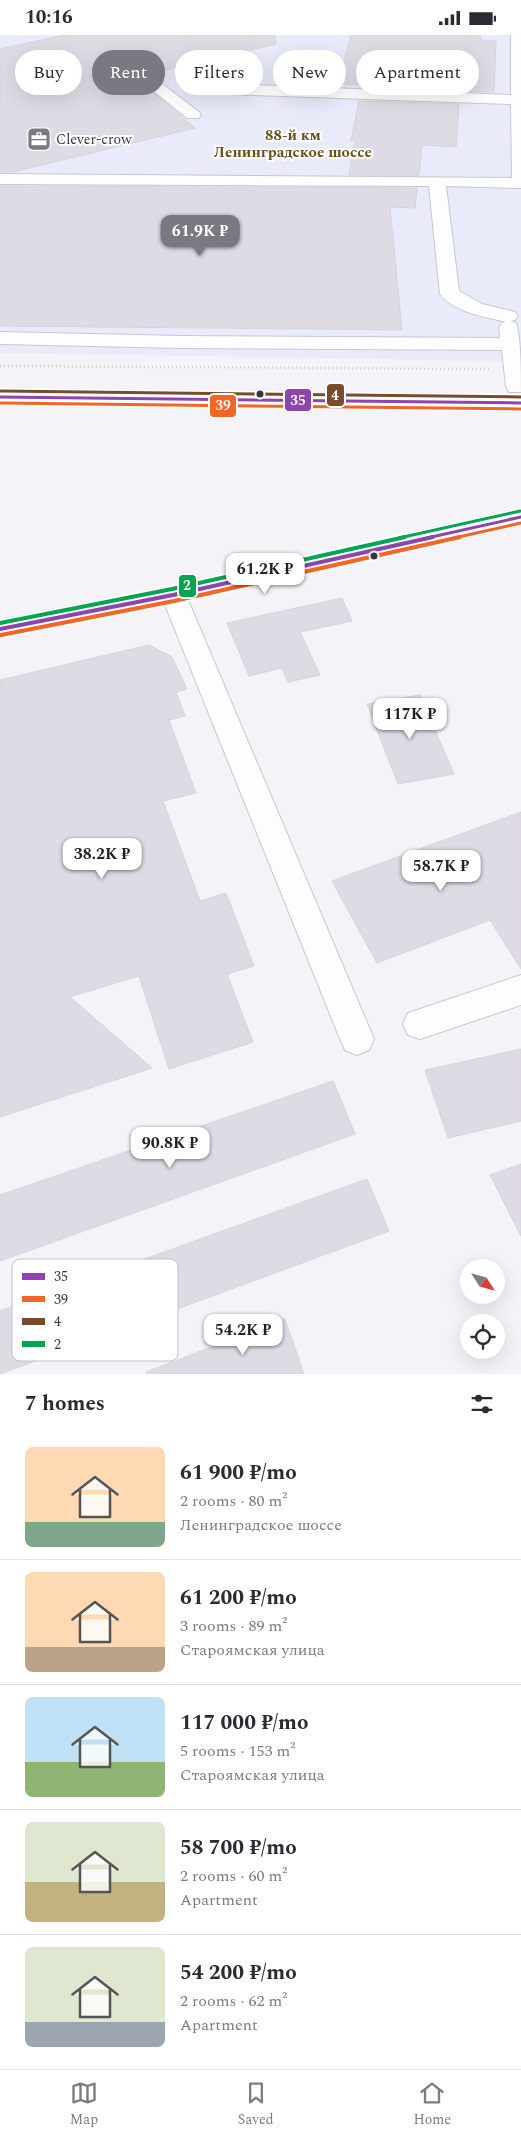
<!DOCTYPE html>
<meta charset="utf-8">
<style>
body{margin:0;font-family:Spectral,serif;background:#f7f7f7;color:#2b2b33;height:100vh;display:flex;flex-direction:column;font-size:19px;white-space:nowrap}
*{box-sizing:border-box;margin:0}
p{font-size:16px;color:#7c7c81}
.icon{flex:none;width:28px;height:28px;fill:none;stroke:currentColor;stroke-width:2;stroke-linecap:round;stroke-linejoin:round}
.map{position:relative;height:1339px;overflow:hidden}
.side{display:flex;flex-direction:column;background:#fff;flex:1}
.side>*{flex:none}
.hud{position:absolute;left:15px;top:15px;width:491px;height:45px;display:flex;gap:10px}
.needle{width:32px;rotate:126deg}
.controls{position:absolute;left:460px;top:1224px;display:grid;gap:10px}
.controls a{display:grid;place-items:center;width:45px;height:45px;border-radius:50%;background:#fff;box-shadow:0 5px 20px #0002;font-size:25px}
.price{position:absolute;translate:-50% -42px;padding:0 11px;border-radius:10px;background:#fff;color:#222;font-size:16px;line-height:32px;filter:drop-shadow(0 1px 2px #0008)}
.price::after{content:'';position:absolute;left:50%;top:30px;width:15px;height:11px;margin-left:-8px;background:inherit;clip-path:polygon(0 0,100% 0,50% 100%)}
.price.current{background:#787981;color:#fff}
ul{padding:0;list-style:none}
li{display:flex;align-items:center;gap:15px;height:125px;padding:0 25px}
li+li{border-top:1px solid #e1e1e2}
li span{display:grid;place-items:center;flex:none;width:140px;height:100px;border-radius:8px;color:#555}
li>.icon{margin-inline-start:auto}
span .icon{width:60px;height:60px;fill:#fffc;stroke-width:1}
li b{font-size:21px}
h2{display:flex;justify-content:space-between;align-items:center;height:60px;padding:0 25px;font-size:21px}
.tag{padding:0 18px;border-radius:22px;background:#fff;box-shadow:0 5px 20px #0002;font-size:18px;line-height:45px}
.tag.current{background:#787981;color:#fff}
.status{display:flex;justify-content:space-between;align-items:center;height:35px;padding:0 25px;background:#fff;direction:ltr}
.status svg{height:14px;fill:currentColor}
.tab-bar{display:flex;justify-content:space-around;align-items:center;height:70px;border-top:1px solid #e1e1e2;background:#fff;font-size:14px;color:#7c7c81}
.tab-bar a{display:grid;justify-items:center;gap:2px}
.tab-bar .current{color:#787981}
.map>svg:first-child{display:block}
.built{fill:#e9ebfb}
.building{fill:#dedbe5;stroke:#d6d4da}
.lines{fill:none;stroke-linecap:round;stroke-linejoin:round}
.minor-casing{stroke:#c6c8ce;stroke-width:2}
.highway-casing{stroke:#b2b9c2;stroke-width:2}
.path{stroke:#d3d3d6;stroke-width:2.5;stroke-dasharray:1 3;stroke-linecap:butt}
.minor{fill:#fdfdfe;fill-rule:evenodd}
.highway{fill:#dde4ea;fill-rule:evenodd}
.bus-1-far1-casing{stroke:#fff;stroke-width:6}
.bus-1-casing{stroke:#fff;stroke-width:8}
.bus-2-far1-casing{stroke:#fff;stroke-width:6}
.bus-2-casing{stroke:#fff;stroke-width:8}
.bus-3-casing{stroke:#fff;stroke-width:6}
.bus-4-far1-casing{stroke:#fff;stroke-width:6}
.bus-4-casing{stroke:#fff;stroke-width:8}
.bus-1-far1{stroke:#8e44ad;stroke-width:3}
.bus-1{stroke:#8e44ad;stroke-width:4}
.bus-2-far1{stroke:#f26522;stroke-width:3}
.bus-2{stroke:#f26522;stroke-width:4}
.bus-3{stroke:#7a4b2a;stroke-width:3}
.bus-4-far1{stroke:#00a651;stroke-width:3}
.bus-4{stroke:#00a651;stroke-width:4}
.bus-dot{fill:#363841;stroke:#fff;stroke-width:2}
.labels{text-anchor:middle;dominant-baseline:central;stroke-width:4;stroke-linejoin:round;paint-order:stroke}
.far-poi-label{font-size:14px;fill:#363841;stroke:#fff;text-anchor:start}
.far-neighbourhood-label{font-size:15px;font-weight:bold;fill:#6b4f18;stroke:#fff}
.key{fill:#fff;stroke:#c3c3c6;stroke-width:1}
.key-label{font-size:14px;fill:#363841}
.line-badge{stroke:#fff;stroke-width:2}
.badge-label{font-size:14px;text-anchor:middle;font-weight:bold;fill:#fff}
</style>
<div class="status"><b>10:16</b><svg viewBox="0 0 49 12"><path d="M0 12V9h3v3zM5 12V6h3v6zM10 12V3h3v9zM15 12V0h3v12zM26 1h20v11H26zM47 4h2v5h-2z"/></svg></div>
<div class="map">
<svg width="521" height="1339" viewBox="0 0 521 1339">
<rect width="100%" height="100%" fill="#f3f3f8"/>
<polygon class="built" points="0,0 521,0 521,314 502,313 503,326 0,318"/>
<g class="building">
<polygon points="65,0 275,0 276,9 135,42 195,93 13,137 0,137 0,14"/>
<polygon points="351,0 481,0 481,5 496,6 494,57 362,52 362,50 338,49"/>
<polygon points="359,66 459,69 456,112 422,110 419,140 349,140 355,106 351,106"/>
<polygon points="0,151 417,153 415,173 390,172 402,295 0,291"/>
<polygon points="342,563 352,586 300,597 320,640 288,647 282,633 249,641 227,588"/>
<polygon points="149,610 172,622 187,654 176,657 185,681 169,685 196,758 163,766 200,866 226,858 254,931 227,939 253,1007 169,1034 139,941 70,962 152,1033 0,1082 0,645"/>
<polygon points="420,660 454,739 398,749 367,669"/>
<polygon points="521,777 521,934 490,885 377,928 332,846"/>
<polygon points="521,1014 521,1086 448,1103 425,1035"/>
<polygon points="333,1046 355,1099 0,1226 0,1160"/>
<polygon points="521,1129 521,1201 490,1140"/>
<polygon points="367,1144 389,1196 0,1339 0,1276"/>
<polygon points="285,1284 304,1339 147,1339 146,1337"/>
</g>
<g class="lines">
<g class="minor-casing">
<g id="minor">
<path d="M511,0H521V153L446,151L459,256L482,269L515,277L518,281L515,285L511,286L516,288C521,301 521,340 521,357H509L506,352L502,315L182,313L0,309V297L182,301L500,303L499,292L502,288L506,287C486,282 453,277 440,259L429,151L0,149V139L512,143L511,69L200,58L194,56L192,53L194,50L200,48L511,60Z"/>
<polygon points="151,42 156,44 199,77 201,80 199,83 187,83 146,50 143,47 146,44"/>
<polygon points="521,474 521,490 188,565 374,1004 369,1015 357,1020 345,1015 340,1004 165,570 0,603 0,585 173,551"/>
<polygon points="521,940 521,970 420,1004 408,1000 403,989 408,978"/>
</g>
</g>
<g class="highway-casing">
<polygon id="highway" points="0,356 521,361 521,375 0,368"/>
</g>
<polyline class="path" points="0,331 489,334"/>
<use href="#minor" class="minor"/>
<use href="#highway" class="highway"/>
<g class="bus-1-far1-casing">
<g id="bus-1-far1">
<polyline points="0,362 521,368"/>
<polyline points="427,503 521,482"/>
</g>
</g>
<g class="bus-1-casing">
<polyline id="bus-1" points="0,594 173,560 433,502"/>
</g>
<g class="bus-2-far1-casing">
<g id="bus-2-far1">
<polyline points="0,368 521,374"/>
<polyline points="454,503 521,488"/>
</g>
</g>
<g class="bus-2-casing">
<polyline id="bus-2" points="1,600 174,566 460,502"/>
</g>
<g class="bus-3-casing">
<polyline id="bus-3" points="0,356 521,362"/>
</g>
<g class="bus-4-far1-casing">
<polyline id="bus-4-far1" points="399,503 520,476"/>
</g>
<g class="bus-4-casing">
<polyline id="bus-4" points="0,588 172,554 405,502"/>
</g>
<use href="#bus-1-far1" class="bus-1-far1"/>
<use href="#bus-1" class="bus-1"/>
<use href="#bus-2-far1" class="bus-2-far1"/>
<use href="#bus-2" class="bus-2"/>
<use href="#bus-3" class="bus-3"/>
<use href="#bus-4-far1" class="bus-4-far1"/>
<use href="#bus-4" class="bus-4"/>
</g>
<defs>
<g id="office-square" transform="scale(1.25)"><rect x="-9" y="-9" width="18" height="18" rx="4" fill="#787981" stroke="#fff"/><path d="M-6-3h4V-5.5h4V-3h4V5H-6ZM-1-4.5V-3h2v-1.5ZM-6 0V1H6V0Z" fill="#fff"/></g>
</defs>
<g fill-rule="evenodd">
<use href="#office-square" x="39" y="104"/>
</g>
<g class="bus-dot">
<circle cx="260" cy="359" r="4.5"/>
<circle cx="374" cy="521" r="4.5"/>
</g>
<g class="labels">
<g class="far-poi-label">
<text x="56" y="104">Clever-crow</text>
</g>
<g class="far-neighbourhood-label">
<text x="293" y="100">88-й км<tspan x="293" dy="17">Ленинградское шоссе</tspan></text>
</g>
</g>
<rect x="12" y="1224" width="166" height="102" rx="8" class="key"/>
<rect x="22" y="1238" width="23" height="7" fill="#8e44ad"/>
<rect x="22" y="1261" width="23" height="6" fill="#f26522"/>
<rect x="22" y="1283" width="23" height="7" fill="#7a4b2a"/>
<rect x="22" y="1306" width="23" height="6" fill="#00a651"/>
<g class="key-label">
<text x="54" y="1246">35</text>
<text x="54" y="1269">39</text>
<text x="54" y="1291">4</text>
<text x="54" y="1314">2</text>
</g>
<g class="line-badge">
<rect x="326" y="348" width="19" height="24" rx="5" fill="#7a4b2a"/>
<rect x="284" y="353" width="28" height="24" rx="5" fill="#8e44ad"/>
<rect x="209" y="359" width="28" height="24" rx="5" fill="#f26522"/>
<rect x="178" y="539" width="19" height="24" rx="5" fill="#00a651"/>
</g>
<g class="badge-label">
<text x="335" y="365">4</text>
<text x="298" y="370">35</text>
<text x="223" y="375">39</text>
<text x="187" y="555">2</text>
</g>
</svg>
<div class="controls">
<a><svg class="needle" viewBox="-14 -14 28 28"><path d="M0-13l5 13h-10z" fill="#e53935"/><path d="M0 13l5-13h-10z" fill="#7c7c81"/></svg></a>
<a><svg class="icon" aria-label="locate" viewBox="0 0 24 24"><circle cx="12" cy="12" r="6"/><path d="M12 2v4M12 18v4M2 12h4M18 12h4"/></svg></a>
</div>
<b class="price current" style="left:200px;top:222px">61.9K ₽</b>
<b class="price" style="left:265px;top:560px">61.2K ₽</b>
<b class="price" style="left:410px;top:705px">117K ₽</b>
<b class="price" style="left:102px;top:845px">38.2K ₽</b>
<b class="price" style="left:441px;top:857px">58.7K ₽</b>
<b class="price" style="left:170px;top:1134px">90.8K ₽</b>
<b class="price" style="left:243px;top:1321px">54.2K ₽</b>
<div class="hud">
<a class="tag">Buy</a>
<a class="tag current">Rent</a>
<a class="tag">Filters</a>
<a class="tag">New</a>
<a class="tag">Apartment</a>
</div>
</div>
<section class="side">
<h2>7 homes<svg class="icon" aria-label="filters" viewBox="0 0 24 24"><path d="M4 7h16M4 17h16"/><circle cx="9" cy="7" r="2"/><circle cx="15" cy="17" r="2"/></svg></h2>
<ul>
<li><span style="background:linear-gradient(#ffd9b3 75%,#7fa58c 0)"><svg class="icon" aria-label="home" viewBox="0 0 24 24"><path d="M3 11l9-7 9 7M6 9v11h12V9"/></svg></span><div><b>61 900 ₽/mo</b><p>2 rooms · 80 m²</p><p>Ленинградское шоссе</p></div></li>
<li><span style="background:linear-gradient(#ffd9b3 75%,#b9a48a 0)"><svg class="icon" aria-label="home" viewBox="0 0 24 24"><path d="M3 11l9-7 9 7M6 9v11h12V9"/></svg></span><div><b>61 200 ₽/mo</b><p>3 rooms · 89 m²</p><p>Староямская улица</p></div></li>
<li><span style="background:linear-gradient(#bfe0f5 65%,#8fb573 0)"><svg class="icon" aria-label="home" viewBox="0 0 24 24"><path d="M3 11l9-7 9 7M6 9v11h12V9"/></svg></span><div><b>117 000 ₽/mo</b><p>5 rooms · 153 m²</p><p>Староямская улица</p></div></li>
<li><span style="background:linear-gradient(#dfe7d0 60%,#c2b280 0)"><svg class="icon" aria-label="home" viewBox="0 0 24 24"><path d="M3 11l9-7 9 7M6 9v11h12V9"/></svg></span><div><b>58 700 ₽/mo</b><p>2 rooms · 60 m²</p><p>Apartment</p></div></li>
<li><span style="background:linear-gradient(#dfe7d0 75%,#9aa5b1 0)"><svg class="icon" aria-label="home" viewBox="0 0 24 24"><path d="M3 11l9-7 9 7M6 9v11h12V9"/></svg></span><div><b>54 200 ₽/mo</b><p>2 rooms · 62 m²</p><p>Apartment</p></div></li>
</ul>
</section>
<nav class="tab-bar">
<a class="current"><svg class="icon" aria-label="map" viewBox="0 0 24 24"><path d="M3 6l6-2 6 2 6-2v14l-6 2-6-2-6 2zM9 4v14M15 6v14"/></svg>Map</a>
<a><svg class="icon" aria-label="saved" viewBox="0 0 24 24"><path d="M7 4h10v16l-5-4-5 4z"/></svg>Saved</a>
<a><svg class="icon" aria-label="home" viewBox="0 0 24 24"><path d="M3 11l9-7 9 7M6 9v11h12V9"/></svg>Home</a>
</nav>
